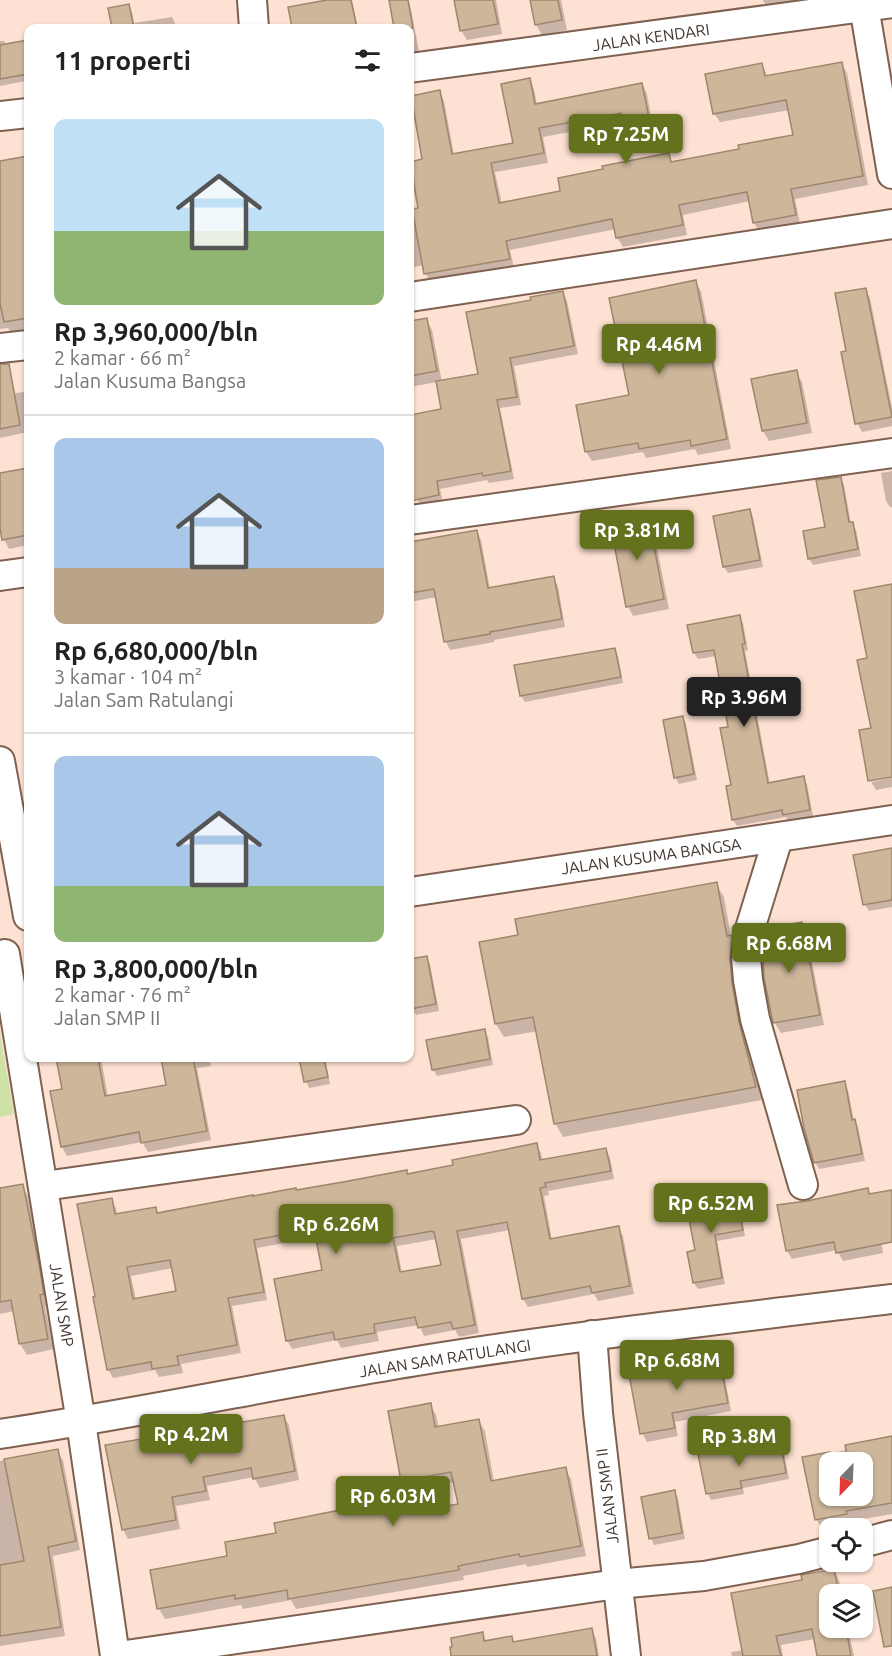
<!DOCTYPE html>
<html lang="id">
<meta charset="utf-8">
<style>
body{margin:0;font-family:Ubuntu,sans-serif;background:#f2f2f2;color:#222;height:100vh;display:flex;flex-direction:column;font-size:22px;white-space:nowrap}
*{box-sizing:border-box;margin:0}
p{font-size:20px;color:#767676}
.icon{flex:none;width:33px;height:33px;fill:none;stroke:currentColor;stroke-width:2;stroke-linecap:round;stroke-linejoin:round}
.map{position:relative;flex:1;overflow:hidden}
.panel{position:absolute;left:24px;top:24px;width:390px;height:1038px;display:flex;flex-direction:column;background:#fff;border-radius:12px;box-shadow:0 2px 4px #0004}
.panel>*{flex:none}
.needle{width:39px;rotate:203deg}
.buttons{position:absolute;left:819px;top:1452px;display:grid;gap:12px}
.buttons a{display:grid;place-items:center;width:54px;height:54px;border-radius:12px;background:#fff;box-shadow:0 2px 4px #0004;font-size:30px}
.price{position:absolute;translate:-50% -51px;padding:0 14px;border-radius:6px;background:#65721d;color:#fff;font-size:20px;line-height:39px;filter:drop-shadow(0 2px 3px #0008)}
.price::after{content:'';position:absolute;left:50%;top:36px;width:18px;height:14px;margin-left:-9px;background:inherit;clip-path:polygon(0 0,100% 0,50% 100%)}
.price.on{background:#222;color:#fff}
ul{padding:0;list-style:none}
li{display:grid;align-content:center;gap:12px;height:318px;padding:0 30px}
li+li{border-top:2px solid #e0e0e0}
li span{display:grid;place-items:center;height:186px;border-radius:12px;color:#555}
li>.icon{margin-inline-start:auto}
span .icon{width:108px;height:108px;fill:#fffc;stroke-width:1}
li b{font-size:26px}
h2{display:flex;justify-content:space-between;align-items:center;height:72px;padding:0 30px;font-size:26px}
.map>svg:first-child{display:block}
.green{fill:#cee2a4}
.shadow{fill:#0003;fill-rule:evenodd}
.building{fill:#cdb69a;stroke:#9d876c;stroke-width:1.5;fill-rule:evenodd}
.lines{fill:none;stroke-linecap:round;stroke-linejoin:round}
.minor-casing{stroke:#7e6150;stroke-width:32}
.minor{stroke:#fff;stroke-width:28}
.labels{text-anchor:middle;dominant-baseline:central;stroke-width:4.5;stroke-linejoin:round;paint-order:stroke}
.street-label{font-size:16px;fill:#42352d;stroke:#fff}
</style>
<div class="map">
<svg width="892" height="1656" viewBox="0 0 892 1656">
<rect width="100%" height="100%" fill="#fde1d2"/>
<polygon class="green" points="0,1033 14,1114 0,1117"/>
<g class="shadow">
<polygon points="330,0 352,0 358,28 293,28 289,9"/>
<polygon points="397,0 407,0 410,5 419,51 410,53 410,28 396,28 390,1"/>
<polygon points="455,0 496,0 502,34 467,40 461,30"/>
<polygon points="532,0 561,0 567,30 542,35 536,25"/>
<polygon points="763,0 841,0 770,15"/>
<polygon points="129,6 132,12 134,23 172,17 177,28 114,28 110,9"/>
<polygon points="230,26 232,28 215,28"/>
<polygon points="0,41 4,41 6,45 28,41 28,88 25,81 0,86"/>
<polygon points="841,63 847,73 868,185 795,199 800,224 760,232 754,223 750,201 683,215 687,235 623,247 617,237 616,229 510,250 514,268 431,283 426,274 424,265 410,268 410,221 416,220 420,209 424,160 439,92 444,101 454,155 514,144 529,80 534,89 537,105 642,84 647,94 653,127 630,131 625,122 543,137 548,163 495,172 502,204 562,192 668,155 673,163 740,151 795,136 790,110 720,122 714,113 762,65 768,77"/>
<polygon points="28,158 28,329 11,332 8,328 0,329 0,163"/>
<polygon points="695,282 701,291 731,449 698,455 695,449 646,458 643,452 592,461 586,452 577,406 631,396"/>
<polygon points="865,289 870,298 892,408 892,426 862,432 857,423 848,353"/>
<polygon points="563,293 567,301 578,354 514,366 521,405 500,408 514,479 489,483 487,480 440,489 443,503 421,507 416,497 410,498 410,417 443,411 437,382 410,387 410,323 426,320 432,330 442,382 480,375 533,301"/>
<polygon points="796,372 802,382 812,433 769,441 763,431 753,380"/>
<polygon points="28,391 28,432 0,438 0,396"/>
<polygon points="28,469 28,545 9,549 4,539 0,520 0,474"/>
<polygon points="892,471 892,507 890,507 886,501 881,473"/>
<polygon points="840,478 844,485 851,524 856,530 861,556 813,565 809,558 826,528"/>
<polygon points="750,510 753,517 763,567 728,573 724,567"/>
<polygon points="647,517 653,527 669,609 633,616 628,606"/>
<polygon points="476,531 481,540 490,589 553,578 558,586 565,627 494,640 494,642 450,650 446,642 437,597 410,602 410,546"/>
<polygon points="892,585 892,775 871,779 871,782 892,778 892,787 876,790 870,780 872,729 868,659"/>
<polygon points="739,617 743,623 748,650 745,651 770,784 803,777 807,784 813,816 788,821 786,817 737,826 733,820 730,728 716,656 698,659 694,653 689,626"/>
<polygon points="614,650 618,656 623,683 525,702 521,696 516,667"/>
<polygon points="683,718 686,724 697,780 679,784 675,777"/>
<polygon points="892,852 892,907 869,911 865,905 855,856"/>
<polygon points="716,884 724,897 731,937 739,950 746,1037 762,1100 563,1137 555,1123 538,1031 504,1037 496,1024 481,943 519,936"/>
<polygon points="801,924 807,934 824,1025 781,1033 775,1023 766,978"/>
<polygon points="426,957 430,964 439,1011 416,1015 412,1008 410,996 410,961"/>
<polygon points="484,1031 488,1037 493,1065 437,1076 433,1069"/>
<polygon points="57,1058 101,1058 108,1097 168,1086 162,1058 209,1058 211,1066 197,1068 211,1140 148,1152 142,1142 67,1156 62,1147 63,1090"/>
<polygon points="301,1058 325,1058 330,1084 309,1088 306,1081"/>
<polygon points="844,1083 848,1090 854,1121 858,1127 865,1161 819,1169 815,1162"/>
<path d="M536,1144L541,1153L543,1161L606,1149L610,1158L614,1179L548,1191L549,1195L544,1196L552,1240L618,1228L623,1236L634,1294L598,1301L594,1294L528,1307L523,1299L510,1230L461,1239L479,1333L459,1337L455,1330L424,1336L419,1325L377,1332L379,1341L341,1348L337,1340L292,1349L287,1340L323,1272L317,1237L257,1248L267,1300L232,1306L241,1353L181,1364L183,1373L159,1377L155,1370L113,1378L108,1369L97,1298L111,1200L116,1208L117,1215L155,1208L158,1214L296,1191L408,1176L455,1167ZM437,1239L442,1266L402,1273L397,1246ZM173,1268L178,1292L136,1300L131,1276Z"/>
<polygon points="22,1186 28,1197 44,1277 49,1305 45,1306 54,1349 27,1355 20,1344 14,1311 0,1314 0,1190"/>
<polygon points="868,1190 871,1195 892,1191 892,1240 881,1242 883,1253 843,1261 837,1250 792,1259 787,1251"/>
<polygon points="735,1196 739,1202 745,1236 717,1241 725,1284 698,1289 694,1283 696,1251"/>
<polygon points="717,1354 722,1362 731,1411 675,1422 678,1436 647,1442 642,1433 690,1364"/>
<polygon points="430,1405 436,1415 439,1428 479,1421 485,1431 494,1482 565,1469 571,1479 586,1556 527,1567 526,1564 463,1576 464,1580 296,1609 291,1600 243,1609 241,1605 165,1619 159,1609 151,1571 229,1557 277,1534 396,1501 402,1516 459,1505 455,1482 409,1491 403,1480"/>
<polygon points="283,1416 289,1425 299,1480 260,1488 254,1477 207,1486 210,1500 176,1506 180,1529 128,1539 123,1530 107,1447"/>
<path d="M892,1438V1514L851,1521V1524L822,1529L816,1519L804,1458L847,1450ZM830,1462H862V1496H830Z"/>
<polygon points="780,1446 784,1453 789,1479 743,1488 744,1494 711,1500 708,1494 700,1455 733,1449 736,1454"/>
<polygon points="57,1451 63,1460 80,1550 53,1556 65,1636 0,1646 0,1461"/>
<polygon points="674,1492 678,1498 685,1539 654,1545 651,1538"/>
<polygon points="834,1570 839,1580 842,1594 830,1594 830,1628 848,1628 854,1656 818,1656 815,1639 781,1645 783,1656 732,1656 731,1652 744,1650 804,1581"/>
<polygon points="591,1630 596,1638 599,1656 456,1656 482,1634 487,1642 511,1638 515,1644"/>
</g>
<g class="building">
<polygon points="327,0 351,0 357,28 292,28 288,7"/>
<polygon points="389,0 408,0 413,28 394,28"/>
<polygon points="454,0 493,0 498,24 460,31"/>
<polygon points="530,0 558,0 562,20 535,25"/>
<polygon points="129,4 134,28 112,28 108,8"/>
<polygon points="28,40 28,74 0,79 0,45"/>
<polygon points="842,62 863,176 791,189 796,215 753,223 747,192 679,205 683,225 616,238 612,219 506,241 510,259 424,274 412,209 418,208 410,162 422,159 411,96 440,90 452,154 513,143 501,84 530,78 535,104 642,83 649,118 623,123 621,113 539,128 544,153 491,163 499,203 560,191 558,178 603,169 602,166 669,153 671,162 739,149 738,145 793,135 786,100 713,114 705,74 762,63 765,76"/>
<polygon points="28,156 28,318 4,322 0,303 0,161"/>
<polygon points="696,280 727,439 691,446 690,440 639,449 638,443 585,452 576,405 629,395 609,298"/>
<polygon points="866,288 892,417 855,424 841,352 846,351 835,293"/>
<polygon points="563,291 574,346 510,358 517,397 497,400 511,471 483,476 482,473 437,481 439,495 410,501 410,415 441,409 436,381 478,374 466,312 531,300 530,297"/>
<polygon points="427,318 437,371 410,376 410,321"/>
<polygon points="0,364 9,364 20,425 0,429"/>
<polygon points="797,370 807,423 762,431 751,379"/>
<polygon points="28,468 28,535 2,540 0,528 0,473"/>
<polygon points="841,477 849,522 853,522 858,549 808,559 803,531 825,527 816,480"/>
<polygon points="750,509 760,560 723,567 713,516"/>
<polygon points="648,515 664,599 626,607 610,522"/>
<polygon points="477,530 488,588 554,576 562,619 490,632 490,634 444,642 434,589 410,593 410,542"/>
<polygon points="892,584 892,777 868,781 859,730 871,728 857,660 867,658 854,591"/>
<polygon points="740,615 745,644 742,644 768,783 804,776 810,810 783,815 782,810 732,820 726,786 731,785 720,728 728,727 714,650 693,653 687,625"/>
<polygon points="615,648 621,677 520,696 514,665"/>
<polygon points="683,716 694,774 674,778 663,720"/>
<polygon points="892,848 892,900 863,905 853,855"/>
<polygon points="717,882 727,936 732,935 730,958 732,983 739,1022 756,1087 554,1124 533,1017 495,1024 479,942 518,935 515,919"/>
<polygon points="802,922 820,1015 773,1023 764,978 763,957 765,935 767,928"/>
<polygon points="427,956 436,1004 410,1009 410,959"/>
<polygon points="485,1029 490,1059 432,1070 426,1040"/>
<polygon points="56,1058 98,1058 105,1096 166,1085 161,1058 193,1058 207,1131 141,1143 139,1132 61,1147 50,1091 62,1089"/>
<polygon points="299,1058 324,1058 328,1077 304,1082"/>
<polygon points="845,1081 852,1120 855,1119 862,1154 814,1163 804,1128 797,1090"/>
<path d="M537,1143L540,1160L606,1148L611,1171L545,1183L546,1187L540,1188L550,1239L619,1226L630,1286L592,1293L590,1286L522,1299L507,1222L457,1231L475,1325L453,1329L451,1322L418,1328L415,1317L374,1324L375,1333L335,1340L333,1332L286,1341L274,1279L322,1270L314,1229L254,1240L264,1292L228,1298L237,1345L177,1356L179,1365L152,1369L151,1362L107,1370L93,1297L95,1296L77,1204L112,1198L115,1214L156,1207L157,1213L253,1195V1196L296,1188V1190L343,1182L407,1170V1174L453,1165L452,1160ZM432,1231L433,1232H434L441,1265L400,1272L393,1238ZM170,1260L176,1291L133,1299L127,1267Z"/>
<polygon points="23,1184 39,1264 44,1294 40,1295 48,1339 19,1344 11,1300 0,1302 0,1188"/>
<polygon points="868,1188 869,1194 892,1190 892,1242 836,1253 834,1242 786,1251 777,1205 807,1201"/>
<polygon points="736,1194 743,1230 715,1235 722,1278 693,1283 687,1252 695,1250 686,1204"/>
<polygon points="718,1352 728,1403 672,1413 675,1428 640,1434 629,1374 688,1363 687,1358"/>
<polygon points="431,1403 435,1427 479,1419 491,1481 566,1467 581,1546 520,1557 519,1554 458,1566 459,1570 288,1599 287,1590 235,1599 235,1595 157,1609 150,1570 227,1556 225,1542 276,1533 274,1523 396,1499 399,1515 458,1504 451,1472 401,1481 388,1411"/>
<polygon points="284,1415 295,1471 253,1479 251,1468 203,1477 206,1491 172,1497 176,1520 122,1530 105,1445"/>
<polygon points="892,1436 892,1503 846,1511 847,1514 815,1520 802,1457 830,1452 830,1496 862,1496 862,1462 848,1462 845,1445"/>
<polygon points="781,1444 786,1473 740,1481 742,1488 706,1494 698,1454 734,1447 735,1453"/>
<polygon points="58,1449 76,1541 48,1547 61,1627 0,1636 0,1565 24,1561 4,1459"/>
<polygon points="675,1490 682,1533 649,1539 641,1497"/>
<polygon points="834,1569 839,1594 830,1594 830,1628 846,1628 851,1656 817,1656 812,1629 776,1636 781,1656 743,1656 731,1593 802,1580 801,1575"/>
<polygon points="892,1587 892,1646 884,1647 873,1591"/>
<polygon points="592,1628 597,1656 451,1656 450,1647 452,1647 451,1638 483,1632 484,1641 512,1636 513,1642"/>
</g>
<g class="lines">
<g class="minor-casing">
<g id="minor">
<polyline points="252,0 254,28"/>
<polyline points="863,0 892,174"/>
<polyline points="410,68 892,3"/>
<polyline points="0,116 28,113"/>
<polyline points="410,297 892,224"/>
<polyline points="0,348 28,345"/>
<polyline points="410,520 892,453"/>
<polyline points="0,576 28,572"/>
<polyline points="0,761 28,916"/>
<polyline points="778,838 749,932 746,957 748,980 755,1019 803,1185"/>
<polyline points="410,892 892,820"/>
<polyline points="5,954 81,1422 115,1656"/>
<polyline points="44,1186 516,1120"/>
<polyline points="592,1335 598,1413 626,1656"/>
<path d="M0,1434C148,1412 294,1380 442,1357C592,1334 742,1317 892,1299"/>
<polyline points="862,1543 892,1535"/>
<polyline points="119,1656 617,1584 704,1576 799,1559 830,1551"/>
</g>
</g>
<use href="#minor" class="minor"/>
</g>
<g class="labels">
<g class="street-label">
<text transform="translate(651 37) rotate(-8)">JALAN KENDARI</text>
<text transform="translate(651 856) rotate(-8)">JALAN KUSUMA BANGSA</text>
<text transform="translate(62 1305) rotate(81)">JALAN SMP</text>
<text transform="translate(445 1358) rotate(-9)">JALAN SAM RATULANGI</text>
<text transform="translate(607 1496) rotate(-97)">JALAN SMP II</text>
</g>
</g>
</svg>
<div class="buttons">
<a><svg class="needle" viewBox="-14 -14 28 28"><path d="M0-13l5 13h-10z" fill="#e53935"/><path d="M0 13l5-13h-10z" fill="#767676"/></svg></a>
<a><svg class="icon" aria-label="locate" viewBox="0 0 24 24"><circle cx="12" cy="12" r="6"/><path d="M12 2v4M12 18v4M2 12h4M18 12h4"/></svg></a>
<a><svg class="icon" aria-label="layers" viewBox="0 0 24 24"><path d="M12 4l9 5-9 5-9-5zM3 14l9 5 9-5"/></svg></a>
</div>
<b class="price" style="left:626px;top:165px">Rp 7.25M</b>
<b class="price" style="left:659px;top:375px">Rp 4.46M</b>
<b class="price" style="left:637px;top:561px">Rp 3.81M</b>
<b class="price on" style="left:744px;top:728px">Rp 3.96M</b>
<b class="price" style="left:789px;top:974px">Rp 6.68M</b>
<b class="price" style="left:711px;top:1234px">Rp 6.52M</b>
<b class="price" style="left:336px;top:1255px">Rp 6.26M</b>
<b class="price" style="left:677px;top:1391px">Rp 6.68M</b>
<b class="price" style="left:191px;top:1465px">Rp 4.2M</b>
<b class="price" style="left:739px;top:1467px">Rp 3.8M</b>
<b class="price" style="left:393px;top:1527px">Rp 6.03M</b>
<section class="panel">
<h2>11 properti<svg class="icon" aria-label="filters" viewBox="0 0 24 24"><path d="M4 7h16M4 17h16"/><circle cx="9" cy="7" r="2"/><circle cx="15" cy="17" r="2"/></svg></h2>
<ul>
<li><span style="background:linear-gradient(#bfe0f5 60%,#8fb573 0)"><svg class="icon" aria-label="home" viewBox="0 0 24 24"><path d="M3 11l9-7 9 7M6 9v11h12V9"/></svg></span><div><b>Rp 3,960,000/bln</b><p>2 kamar · 66 m²</p><p>Jalan Kusuma Bangsa</p></div></li>
<li><span style="background:linear-gradient(#a9c7e8 70%,#b9a48a 0)"><svg class="icon" aria-label="home" viewBox="0 0 24 24"><path d="M3 11l9-7 9 7M6 9v11h12V9"/></svg></span><div><b>Rp 6,680,000/bln</b><p>3 kamar · 104 m²</p><p>Jalan Sam Ratulangi</p></div></li>
<li><span style="background:linear-gradient(#a9c7e8 70%,#8fb573 0)"><svg class="icon" aria-label="home" viewBox="0 0 24 24"><path d="M3 11l9-7 9 7M6 9v11h12V9"/></svg></span><div><b>Rp 3,800,000/bln</b><p>2 kamar · 76 m²</p><p>Jalan SMP II</p></div></li>
</ul>
</section>
</div>
